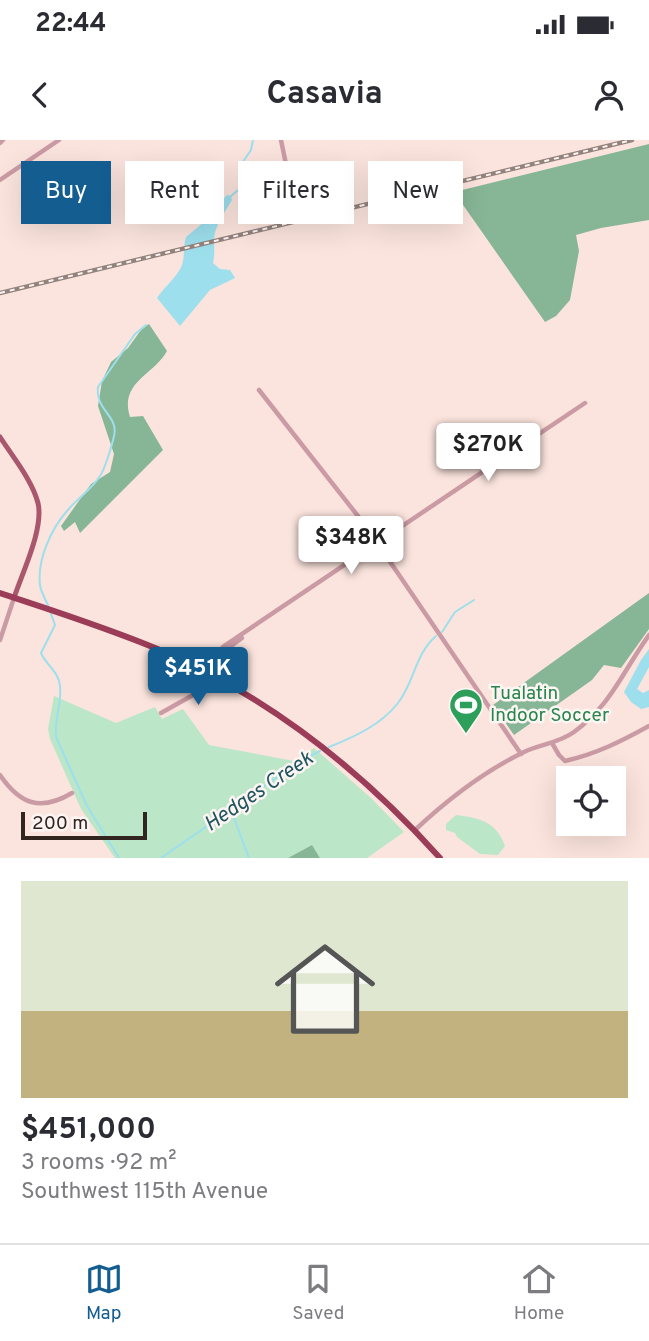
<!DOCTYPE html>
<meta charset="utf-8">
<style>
body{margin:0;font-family:Overpass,sans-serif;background:#f2f2f3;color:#2b2b33;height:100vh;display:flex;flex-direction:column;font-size:26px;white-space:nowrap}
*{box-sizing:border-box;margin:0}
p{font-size:23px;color:#7c7c81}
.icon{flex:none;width:38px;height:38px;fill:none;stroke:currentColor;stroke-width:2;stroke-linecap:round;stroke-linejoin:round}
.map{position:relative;height:718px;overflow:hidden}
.drawer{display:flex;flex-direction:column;background:#fff;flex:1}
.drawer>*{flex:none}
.guide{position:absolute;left:21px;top:21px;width:607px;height:63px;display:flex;gap:14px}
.controls{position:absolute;left:556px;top:626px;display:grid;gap:14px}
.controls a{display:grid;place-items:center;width:70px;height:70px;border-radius:0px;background:#fff;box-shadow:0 7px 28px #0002;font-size:35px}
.scale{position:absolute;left:21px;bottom:18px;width:126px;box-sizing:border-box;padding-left:7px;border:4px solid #322520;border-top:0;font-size:19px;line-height:24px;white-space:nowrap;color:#322520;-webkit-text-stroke:5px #fdf5f3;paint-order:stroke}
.price{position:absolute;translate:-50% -60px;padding:0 16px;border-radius:7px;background:#fff;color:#222;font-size:23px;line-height:46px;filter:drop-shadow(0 2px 4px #0008)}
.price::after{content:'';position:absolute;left:50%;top:42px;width:21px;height:16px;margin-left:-10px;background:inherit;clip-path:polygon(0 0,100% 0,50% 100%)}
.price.on{background:#135d91;color:#fff}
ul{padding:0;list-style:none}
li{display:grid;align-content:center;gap:14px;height:371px;padding:0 21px}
li span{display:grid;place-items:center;height:217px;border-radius:0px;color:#555}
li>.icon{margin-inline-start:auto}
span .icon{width:126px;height:126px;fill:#fffc;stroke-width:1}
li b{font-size:30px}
.tag{padding:0 24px;border-radius:0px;background:#fff;box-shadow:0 7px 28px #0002;font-size:24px;line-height:63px}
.tag.on{background:#135d91;color:#fff}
.status{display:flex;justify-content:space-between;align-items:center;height:49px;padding:0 35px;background:#fff;direction:ltr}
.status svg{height:19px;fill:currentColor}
header{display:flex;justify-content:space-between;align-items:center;height:91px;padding:0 21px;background:#fff;font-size:32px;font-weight:700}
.tab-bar{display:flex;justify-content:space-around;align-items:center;height:98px;border-top:2px solid #e1e1e2;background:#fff;font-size:19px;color:#7c7c81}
.tab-bar a{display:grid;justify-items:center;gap:4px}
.tab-bar .on{color:#135d91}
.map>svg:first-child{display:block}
.green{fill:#bbe6c8}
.forest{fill:#87b696}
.water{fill:#9ddfed}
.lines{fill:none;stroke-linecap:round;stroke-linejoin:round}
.stream{stroke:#9ddfed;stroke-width:2}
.minor{stroke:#cb9ba5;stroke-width:4.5}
.major{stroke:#a9576c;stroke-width:5}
.highway{stroke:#9b3c58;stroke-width:6}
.rail-casing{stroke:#94827c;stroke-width:4.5}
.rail{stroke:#fdf5f3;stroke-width:2;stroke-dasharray:5;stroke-linecap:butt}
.labels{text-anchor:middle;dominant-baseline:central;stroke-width:5;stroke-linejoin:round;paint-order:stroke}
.leisure-label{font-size:19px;fill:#27864d;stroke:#fdf5f3;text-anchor:start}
.water-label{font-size:21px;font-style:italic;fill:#1e555f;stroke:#fdf5f3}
</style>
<div class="status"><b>22:44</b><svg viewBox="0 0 49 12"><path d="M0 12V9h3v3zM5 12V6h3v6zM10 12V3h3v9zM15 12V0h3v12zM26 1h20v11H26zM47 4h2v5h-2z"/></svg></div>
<header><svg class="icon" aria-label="back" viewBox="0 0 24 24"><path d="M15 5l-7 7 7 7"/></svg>Casavia<svg class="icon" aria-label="person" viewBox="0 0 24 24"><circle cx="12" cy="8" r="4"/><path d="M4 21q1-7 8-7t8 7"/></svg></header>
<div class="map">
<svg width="649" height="718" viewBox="0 0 649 718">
<rect width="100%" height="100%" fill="#fbe4dd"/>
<g class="green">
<polygon points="54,556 116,583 155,567 162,579 183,569 209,605 294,621 314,608 371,658 404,692 367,718 320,718 312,705 288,718 115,718 81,669 50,599 48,589"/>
<path d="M456,675C479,678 496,681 505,706L498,715L480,714L457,697L455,693L446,690V684Z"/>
</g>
<g class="forest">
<polygon points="649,4 649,80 601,88 576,95 579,111 570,160 556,176 545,182 454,52"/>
<path d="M149,184L167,211C154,235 119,242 130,277L143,276L163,310L80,393L75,382L64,391L61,386L91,344L110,332L114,314L98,266L102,241L111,222L128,208L141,190Z"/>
<polygon points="649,453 649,489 621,528 604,525 592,540 514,595 493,565"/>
<polygon points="312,705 320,718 288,718"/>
</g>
<g class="water">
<path d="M227,55L231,56L232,60C225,72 215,85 214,99C214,107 215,114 213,123L220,129L230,130L235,138L210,150L180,186L157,158C164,147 178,136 182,125C185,116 183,106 186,97L204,82Z"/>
<polygon points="649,509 649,527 637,549 643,553 649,550 649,567 641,569 631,562 624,552 641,520"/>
</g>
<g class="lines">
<g class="stream">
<polyline points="231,56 243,46 242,23 251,10 253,0"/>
<path d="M48,465C45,459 41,452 40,445C37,420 51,389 67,371C77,359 92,349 100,336C105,329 112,305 114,296C119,276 95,270 98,247L135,194L146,185"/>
<path d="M51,474L55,485L41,513C46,525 59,532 60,546C62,563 54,580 56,597L87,666L119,718"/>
<polyline points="442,492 455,472 474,460"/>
<path d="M329,607C354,597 381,585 398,563C414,543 415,514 436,496"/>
<polyline points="231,670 249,718"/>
<polyline points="161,718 299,622 320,611"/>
</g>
<g class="minor">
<polyline points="281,0 289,39"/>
<polyline points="0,3 3,0"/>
<polyline points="0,40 59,0"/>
<polyline points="259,250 365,385 521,614"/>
<polyline points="0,500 14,458"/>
<polyline points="208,530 223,512 242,498"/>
<polyline points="161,573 193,555 209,522 224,506 585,263"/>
<path d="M552,603L559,615L565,621C596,614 622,601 649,586"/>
<path d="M0,635C20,664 40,672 72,653"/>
<path d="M415,690C447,660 485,631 524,612C541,604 559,603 574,592C612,564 623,531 649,495"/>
</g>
<path class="major" d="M0,297C13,317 32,340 38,363C44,389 22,433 14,458"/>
<path class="highway" d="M0,453C54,471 108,488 160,510C269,557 362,631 440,718"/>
<g class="rail-casing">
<polyline id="rail" points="0,153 632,0"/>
</g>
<use href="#rail" class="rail"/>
</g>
<defs>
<g id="stadium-pin" transform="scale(1.75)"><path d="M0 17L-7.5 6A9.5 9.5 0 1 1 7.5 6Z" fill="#2e9e5b" stroke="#fdf5f3"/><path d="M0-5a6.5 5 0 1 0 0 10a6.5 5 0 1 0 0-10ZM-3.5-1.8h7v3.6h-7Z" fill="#fff"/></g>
</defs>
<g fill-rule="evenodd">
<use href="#stadium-pin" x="466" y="565"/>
</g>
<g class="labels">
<g class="leisure-label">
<text x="490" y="554">Tualatin<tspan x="490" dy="22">Indoor Soccer</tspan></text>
</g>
<g class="water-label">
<text transform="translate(259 652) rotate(-34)">Hedges Creek</text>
</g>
</g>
</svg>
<div class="controls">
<a><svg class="icon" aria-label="locate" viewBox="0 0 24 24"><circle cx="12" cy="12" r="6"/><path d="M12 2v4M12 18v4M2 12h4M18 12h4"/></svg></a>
</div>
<div class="scale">200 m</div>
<b class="price" style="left:488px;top:343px">$270K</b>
<b class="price" style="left:351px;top:436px">$348K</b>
<b class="price on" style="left:198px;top:567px">$451K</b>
<div class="guide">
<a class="tag on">Buy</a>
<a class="tag">Rent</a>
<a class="tag">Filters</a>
<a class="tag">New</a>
</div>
</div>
<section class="drawer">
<ul>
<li><span style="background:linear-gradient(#dfe7d0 60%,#c2b280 0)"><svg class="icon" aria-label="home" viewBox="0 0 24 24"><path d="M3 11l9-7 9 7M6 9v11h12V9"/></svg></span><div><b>$451,000</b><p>3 rooms · 92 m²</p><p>Southwest 115th Avenue</p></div></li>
</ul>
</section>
<nav class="tab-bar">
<a class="on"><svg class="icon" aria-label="map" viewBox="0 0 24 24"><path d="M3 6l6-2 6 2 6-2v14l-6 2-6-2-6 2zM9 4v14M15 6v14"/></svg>Map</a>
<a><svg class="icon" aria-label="saved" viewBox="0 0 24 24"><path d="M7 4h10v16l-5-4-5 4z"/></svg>Saved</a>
<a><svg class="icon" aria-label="home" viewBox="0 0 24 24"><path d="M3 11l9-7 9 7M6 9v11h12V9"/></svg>Home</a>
</nav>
